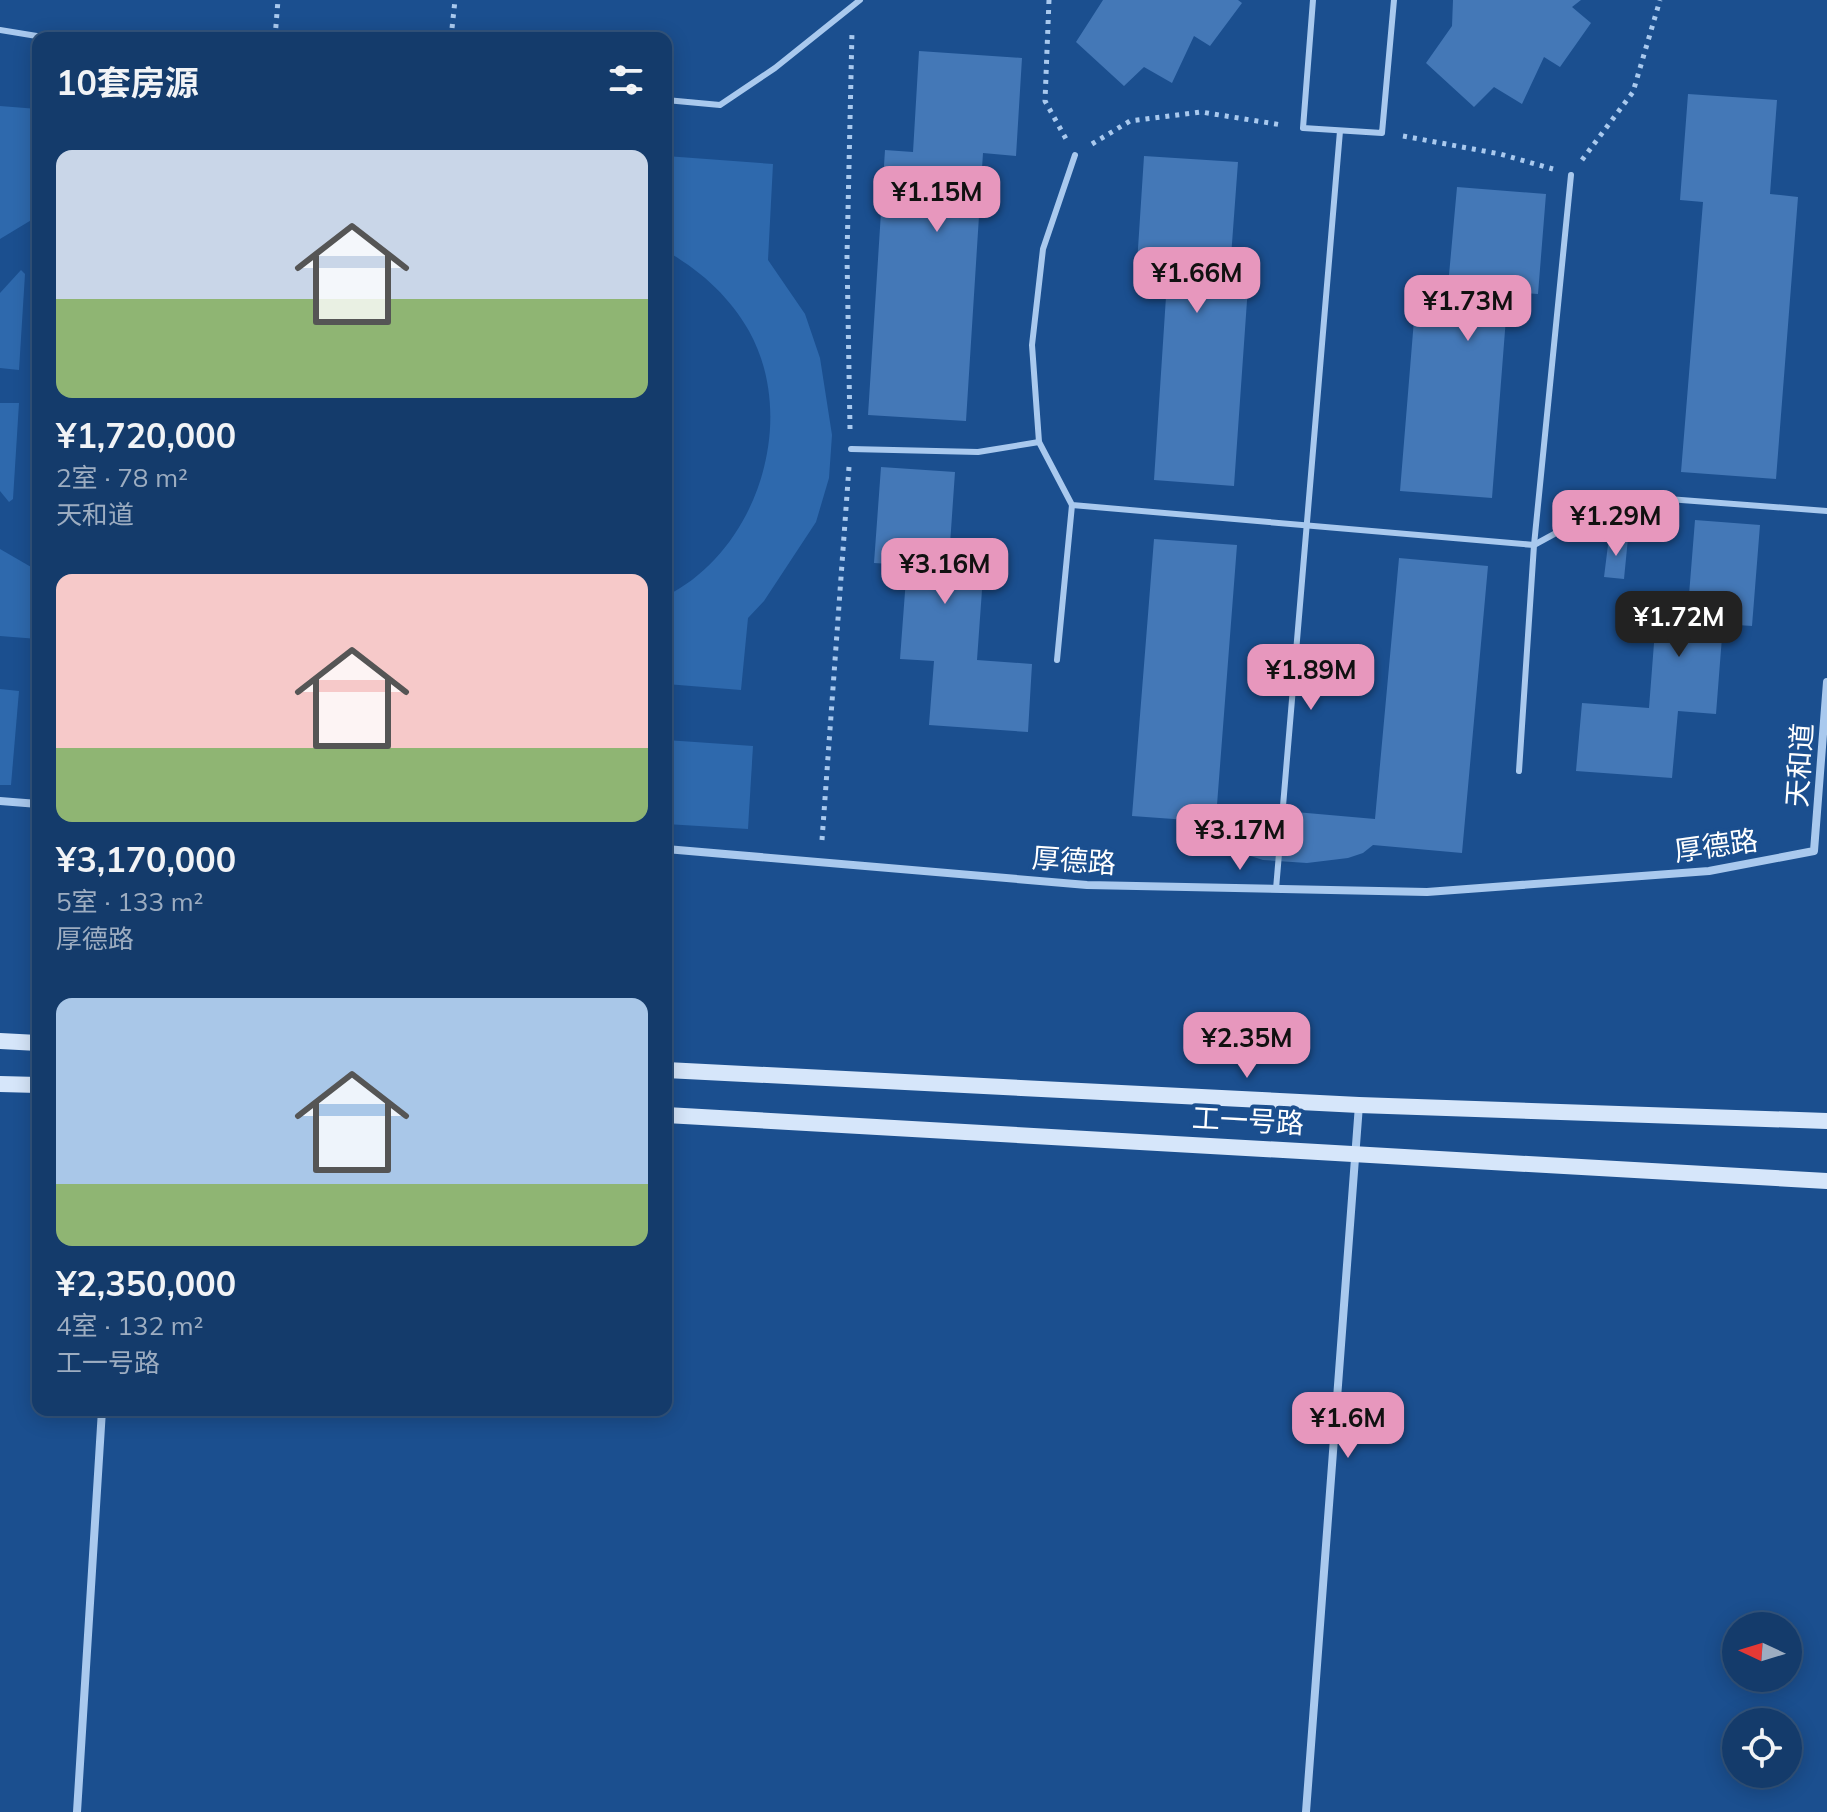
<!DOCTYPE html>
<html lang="zh">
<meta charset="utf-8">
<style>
body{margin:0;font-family:Mulish,"Noto Sans SC",sans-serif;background:#214673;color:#f1f3f6;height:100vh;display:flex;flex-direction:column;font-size:30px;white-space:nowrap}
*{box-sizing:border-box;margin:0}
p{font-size:26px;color:#9dadc1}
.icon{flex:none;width:44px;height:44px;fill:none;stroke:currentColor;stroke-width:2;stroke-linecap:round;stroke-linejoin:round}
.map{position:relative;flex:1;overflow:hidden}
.side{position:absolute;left:32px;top:32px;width:640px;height:1384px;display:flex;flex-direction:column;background:#143b6b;border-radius:16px;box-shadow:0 4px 20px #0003,0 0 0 2px #33557e}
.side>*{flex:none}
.needle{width:52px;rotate:274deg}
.buttons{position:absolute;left:1722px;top:1612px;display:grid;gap:16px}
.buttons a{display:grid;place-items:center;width:80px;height:80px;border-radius:50%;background:#143b6b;box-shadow:0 4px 20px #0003,0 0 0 2px #33557e;font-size:40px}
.price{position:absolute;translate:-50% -68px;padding:0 18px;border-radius:16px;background:#e797bd;color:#111;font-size:26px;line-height:52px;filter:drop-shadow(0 2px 4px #0008)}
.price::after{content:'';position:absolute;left:50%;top:48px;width:24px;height:18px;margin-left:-12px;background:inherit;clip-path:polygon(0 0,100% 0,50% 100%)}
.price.on{background:#222;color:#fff}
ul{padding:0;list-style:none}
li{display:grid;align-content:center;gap:16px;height:424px;padding:0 24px}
li span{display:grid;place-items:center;height:248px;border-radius:16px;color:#555}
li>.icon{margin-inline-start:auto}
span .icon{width:144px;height:144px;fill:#fffc;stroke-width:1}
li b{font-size:34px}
h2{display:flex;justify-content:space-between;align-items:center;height:96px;padding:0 24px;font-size:34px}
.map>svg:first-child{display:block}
.grass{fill:#2e69ad}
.building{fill:#4478b7}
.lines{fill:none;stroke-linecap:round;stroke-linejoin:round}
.path{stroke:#a9c9ee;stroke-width:5;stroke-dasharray:4 6;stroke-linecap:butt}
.lane{stroke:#a9c9ee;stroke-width:6}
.street{stroke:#a9c9ee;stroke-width:8}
.secondary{stroke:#d6e6fa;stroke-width:16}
.labels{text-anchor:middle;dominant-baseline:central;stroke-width:8;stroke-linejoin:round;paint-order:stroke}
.street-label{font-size:28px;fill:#fff;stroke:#1b4f8f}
</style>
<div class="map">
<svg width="1827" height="1812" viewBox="0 0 1827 1812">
<rect width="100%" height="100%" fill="#1b4f8f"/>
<g class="grass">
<polygon points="0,106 38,109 38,216 0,239"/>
<path d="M666,156L773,164L768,260L805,314L820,358L832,435L829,478L816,522L764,601L748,618L741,690L666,684V596C757,551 799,421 749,331C730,297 700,270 666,251Z"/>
<polygon points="21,270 25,274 19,370 0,368 0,293"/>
<polygon points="0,403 19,403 13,499 9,502 0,491"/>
<polygon points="0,549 38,571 38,639 0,636"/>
<polygon points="0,689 19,691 11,785 0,785"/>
<polygon points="666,740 753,746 748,829 666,824"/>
</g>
<g class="building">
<polygon points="1103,0 1238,0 1242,3 1210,46 1194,36 1172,83 1144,67 1124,86 1076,42"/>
<polygon points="1453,0 1581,0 1572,7 1591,23 1560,67 1544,57 1522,104 1494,87 1474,107 1426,63 1452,26"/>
<polygon points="919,51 1022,58 1016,156 983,153 966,421 868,415 885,150 913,152"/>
<polygon points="1688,94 1777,100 1770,194 1798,197 1776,479 1681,472 1703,202 1680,200"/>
<polygon points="1144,156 1238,162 1231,257 1250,258 1234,486 1154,480 1168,266 1137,264"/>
<polygon points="1457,187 1546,194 1538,294 1508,292 1492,498 1400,491 1417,283 1448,286"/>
<polygon points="881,467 955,472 949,559 984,562 977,660 1032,664 1028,732 929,725 934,661 900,659 907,565 874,563"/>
<polygon points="1695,520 1760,525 1752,626 1723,624 1716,714 1678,711 1672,778 1576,771 1582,703 1649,708 1656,617 1687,620"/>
<polygon points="1609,537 1628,538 1624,579 1604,577"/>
<polygon points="1154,539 1237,545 1217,805 1375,819 1399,558 1488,566 1462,853 1373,845 1363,853 1348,858 1307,863 1263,860 1217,845 1215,822 1132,816"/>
</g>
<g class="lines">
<g class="path">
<polyline points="1049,0 1045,101 1066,139"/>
<polyline points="275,38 278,0"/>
<polyline points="451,38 455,0"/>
<polyline points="1403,136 1500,154 1553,169"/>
<polyline points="1092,144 1130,121 1201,112 1282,125"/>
<polyline points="1582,160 1633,92 1660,0"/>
<polyline points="850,429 847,256 852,31"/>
<polyline points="822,840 849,467"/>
</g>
<g class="lane">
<polyline points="1313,0 1303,128 1382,133 1394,0"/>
<polyline points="0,30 49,38"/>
<polyline points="666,100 720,105 775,68 860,0"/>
<polyline points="1075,155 1043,249 1032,345 1039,442 1072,505 1534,545 1571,175"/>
<polyline points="851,449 978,452 1039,442"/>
<polyline points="1057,660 1072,505"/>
<polyline points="1519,771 1534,545 1611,503 1668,499 1827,511"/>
<polyline points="1276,889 1340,131"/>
</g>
<g class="street">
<polyline points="0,801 38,804"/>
<polyline points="666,849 1087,885 1427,892 1709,871 1814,851 1827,682"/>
<polyline points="77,1812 102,1410"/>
<polyline points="1306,1812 1359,1105"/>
</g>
<g class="secondary">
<polyline points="0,1041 38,1043"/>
<polyline points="666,1070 1359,1105 1827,1121"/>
<polyline points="0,1084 38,1085"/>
<polyline points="666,1115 1827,1181"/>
</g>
</g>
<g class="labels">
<g class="street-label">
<text transform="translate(1799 765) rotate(-86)">天和道</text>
<text transform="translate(1716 845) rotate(-8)">厚德路</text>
<text transform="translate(1074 860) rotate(4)">厚德路</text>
<text transform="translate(1248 1120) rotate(3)">工一号路</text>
</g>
</g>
</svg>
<div class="buttons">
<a><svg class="needle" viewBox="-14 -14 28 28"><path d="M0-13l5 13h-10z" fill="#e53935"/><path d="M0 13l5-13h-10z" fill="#9dadc1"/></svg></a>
<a><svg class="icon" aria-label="locate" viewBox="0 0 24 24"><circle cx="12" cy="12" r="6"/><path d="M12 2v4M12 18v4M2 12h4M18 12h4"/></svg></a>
</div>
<b class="price" style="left:937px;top:234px">¥1.15M</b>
<b class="price" style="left:1197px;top:315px">¥1.66M</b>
<b class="price" style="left:1468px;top:343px">¥1.73M</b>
<b class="price" style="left:1616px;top:558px">¥1.29M</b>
<b class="price" style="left:945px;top:606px">¥3.16M</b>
<b class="price on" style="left:1679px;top:659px">¥1.72M</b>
<b class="price" style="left:1311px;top:712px">¥1.89M</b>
<b class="price" style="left:1240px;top:872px">¥3.17M</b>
<b class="price" style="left:1247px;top:1080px">¥2.35M</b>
<b class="price" style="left:1348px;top:1460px">¥1.6M</b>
<section class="side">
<h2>10套房源<svg class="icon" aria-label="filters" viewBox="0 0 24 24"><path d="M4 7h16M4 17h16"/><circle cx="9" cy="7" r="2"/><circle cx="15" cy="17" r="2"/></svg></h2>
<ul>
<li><span style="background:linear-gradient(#c9d6e8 60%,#8fb573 0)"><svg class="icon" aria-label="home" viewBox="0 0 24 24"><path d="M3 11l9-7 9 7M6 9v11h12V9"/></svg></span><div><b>¥1,720,000</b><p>2室 · 78 m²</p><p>天和道</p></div></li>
<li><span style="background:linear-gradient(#f6c9c9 70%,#8fb573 0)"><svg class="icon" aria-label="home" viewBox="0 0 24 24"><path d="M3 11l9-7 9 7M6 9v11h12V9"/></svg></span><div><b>¥3,170,000</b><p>5室 · 133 m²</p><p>厚德路</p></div></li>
<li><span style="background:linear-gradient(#a9c7e8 75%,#8fb573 0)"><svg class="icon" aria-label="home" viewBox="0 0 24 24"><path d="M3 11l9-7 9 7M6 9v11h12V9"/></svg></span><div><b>¥2,350,000</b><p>4室 · 132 m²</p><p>工一号路</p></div></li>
</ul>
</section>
</div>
